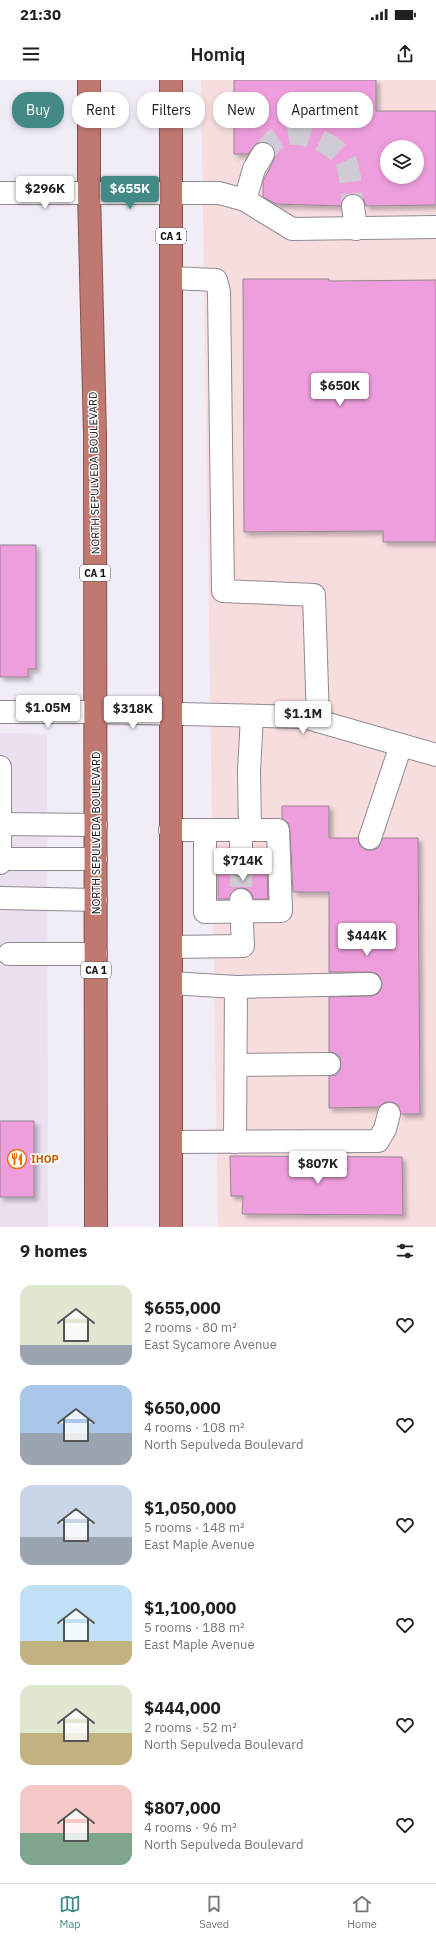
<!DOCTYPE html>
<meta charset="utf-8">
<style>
body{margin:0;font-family:"IBM Plex Sans",sans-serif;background:#f6f6f6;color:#202124;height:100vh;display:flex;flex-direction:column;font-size:15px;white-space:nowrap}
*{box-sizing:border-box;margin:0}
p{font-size:13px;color:#757577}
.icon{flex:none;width:22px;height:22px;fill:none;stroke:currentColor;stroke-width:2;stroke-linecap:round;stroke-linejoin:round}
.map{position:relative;height:1147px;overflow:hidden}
.side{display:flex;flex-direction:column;background:#fff;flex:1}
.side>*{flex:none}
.hud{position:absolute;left:12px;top:12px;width:412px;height:36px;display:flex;gap:8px}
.buttons{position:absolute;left:380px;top:60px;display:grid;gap:8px}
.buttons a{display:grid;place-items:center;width:44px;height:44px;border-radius:50%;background:#fff;box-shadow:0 2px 6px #0003;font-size:20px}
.price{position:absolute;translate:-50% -34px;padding:0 9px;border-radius:4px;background:#fff;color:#222;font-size:13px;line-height:26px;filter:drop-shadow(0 1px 2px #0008)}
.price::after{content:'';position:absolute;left:50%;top:24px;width:12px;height:9px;margin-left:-6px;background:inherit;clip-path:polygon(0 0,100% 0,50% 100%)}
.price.selected{background:#438a86;color:#fff}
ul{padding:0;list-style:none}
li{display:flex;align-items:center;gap:12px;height:100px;padding:0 20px}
li span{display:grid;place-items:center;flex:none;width:112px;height:80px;border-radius:12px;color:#555}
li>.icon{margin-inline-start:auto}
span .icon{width:48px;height:48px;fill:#fffc;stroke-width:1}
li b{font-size:17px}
h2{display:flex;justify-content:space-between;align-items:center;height:48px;padding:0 20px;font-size:17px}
.tag{padding:0 14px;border-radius:16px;background:#fff;box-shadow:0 2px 6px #0003;font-size:14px;line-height:36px}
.tag.selected{background:#438a86;color:#fff}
.status{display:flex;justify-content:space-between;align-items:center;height:28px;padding:0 20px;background:#fff;direction:ltr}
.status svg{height:11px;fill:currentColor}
header{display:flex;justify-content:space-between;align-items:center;height:52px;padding:0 20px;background:#fff;font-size:18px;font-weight:600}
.tabs{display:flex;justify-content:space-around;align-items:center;height:56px;border-top:1px solid #e0e0e0;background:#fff;font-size:11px;color:#757577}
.tabs a{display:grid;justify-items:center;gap:2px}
.tabs .selected{color:#438a86}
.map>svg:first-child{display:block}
.built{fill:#eae0f0}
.industrial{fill:#f8dddf;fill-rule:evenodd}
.building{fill:#ee9edc;stroke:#92888f;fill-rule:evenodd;filter:url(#shadow)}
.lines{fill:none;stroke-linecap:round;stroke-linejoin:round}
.minor-tunnel{stroke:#d0cbd4;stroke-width:22;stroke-dasharray:22 11;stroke-linecap:butt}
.minor-casing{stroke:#908a93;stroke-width:24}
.highway-casing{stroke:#835450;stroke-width:24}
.minor{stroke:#fff;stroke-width:22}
.highway{stroke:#c07971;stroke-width:22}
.labels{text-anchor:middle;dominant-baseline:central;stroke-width:3;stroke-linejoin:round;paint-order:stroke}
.shield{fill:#fff;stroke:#585759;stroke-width:1}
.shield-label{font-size:10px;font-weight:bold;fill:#110f12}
.street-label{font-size:11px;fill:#110f12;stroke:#fff}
.food-label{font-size:11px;font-weight:bold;fill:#c56008;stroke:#fff;text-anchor:start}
</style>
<div class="status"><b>21:30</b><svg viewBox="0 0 49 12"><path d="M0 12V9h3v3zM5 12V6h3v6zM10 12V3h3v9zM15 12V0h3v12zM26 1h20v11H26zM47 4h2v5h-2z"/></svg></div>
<header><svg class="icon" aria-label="menu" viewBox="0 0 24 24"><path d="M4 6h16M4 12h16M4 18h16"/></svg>Homiq<svg class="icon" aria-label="share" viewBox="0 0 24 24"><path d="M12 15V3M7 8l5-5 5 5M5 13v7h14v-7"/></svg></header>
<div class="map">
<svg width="436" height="1147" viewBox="0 0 436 1147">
<defs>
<filter id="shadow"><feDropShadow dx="3.5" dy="3.5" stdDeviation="2" flood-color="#0004"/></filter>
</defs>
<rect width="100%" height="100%" fill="#f2ecf6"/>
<polygon class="built" points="0,653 47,654 48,1147 0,1147"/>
<path class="industrial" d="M201,0H436V1147H218ZM387,67H417V97H387Z"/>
<g class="building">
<path d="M234,0H376V31H436V125L366,126L363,118L358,115L352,114L345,116L341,126L276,124L263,117V101L274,80L275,75L274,68L270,64L263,62L257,63L248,74H234ZM387,67H417V97H387Z"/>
<polygon points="243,199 329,199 329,201 436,200 436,462 383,462 383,451 244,452"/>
<polygon points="0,465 36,465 36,589 28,589 28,597 0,597"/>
<polygon points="282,726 329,726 329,758 358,758 360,766 366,770 373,770 378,768 383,758 418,758 420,1034 401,1034 398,1025 392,1022 385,1022 379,1027 329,1028 329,996 336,995 340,990 341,984 340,977 335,973 329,972 329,917 371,916 377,914 381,910 382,903 380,897 376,893 370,892 329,892 329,812 293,812 290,750 288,743 282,738"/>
<polygon points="229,785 230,791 234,796 241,797 247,796 252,792 253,785 267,785 268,819 253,819 252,814 247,809 241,808 234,810 229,819 218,819 218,786"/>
<rect x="0" y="1041" width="34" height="76"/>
<polygon points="230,1076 402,1077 403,1135 242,1134 243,1116 231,1116"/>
</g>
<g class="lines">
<g class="minor-tunnel">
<path d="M263,74C267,70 270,63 275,60C294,44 331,62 344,78C351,87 351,115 353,126"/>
<polyline points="241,785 241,820"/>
</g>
<g class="minor-casing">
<g id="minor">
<polyline points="0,113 219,113 245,120 292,149 436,147"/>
<polyline points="245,120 254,89 263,74"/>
<polyline points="353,126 356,149"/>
<polyline points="171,198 216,200 219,212 223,511 314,515 318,641"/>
<polyline points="0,632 96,632 304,637 436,675"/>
<polyline points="0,687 0,783"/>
<polyline points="0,744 96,745"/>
<polyline points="170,750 250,750 249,691 252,636"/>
<polyline points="205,750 205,832 281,831 278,750 250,750"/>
<polyline points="370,758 401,665"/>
<polyline points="0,779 96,779"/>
<polyline points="241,785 241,750"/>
<polyline points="0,818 96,820"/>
<polyline points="171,867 243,866 241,820"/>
<polyline points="9,874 96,874"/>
<polyline points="171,903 236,907 235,1062"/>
<polyline points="236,907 370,904"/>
<polyline points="236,985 329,984"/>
<polyline points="171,1062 378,1061 385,1049 389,1034"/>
</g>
</g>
<g class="highway-casing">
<g id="highway">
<polyline points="89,0 89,113 95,355 96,1147"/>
<polyline points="171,0 171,1147"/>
</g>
</g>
<use href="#minor" class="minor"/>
<use href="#highway" class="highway"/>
</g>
<defs>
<g id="restaurant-ring" transform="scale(1)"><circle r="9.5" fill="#fff" stroke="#e8710a" stroke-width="1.5"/><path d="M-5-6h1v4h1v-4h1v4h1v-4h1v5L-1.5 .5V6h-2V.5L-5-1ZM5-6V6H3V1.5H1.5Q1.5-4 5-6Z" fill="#e8710a"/></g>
</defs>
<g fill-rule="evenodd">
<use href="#restaurant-ring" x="17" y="1079"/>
</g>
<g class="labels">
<g class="shield">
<rect x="156" y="148" width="30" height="16" rx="3"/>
<rect x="80" y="485" width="30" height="16" rx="3"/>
<rect x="81" y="882" width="30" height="16" rx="3"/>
</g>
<g class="shield-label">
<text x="171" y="156">CA 1</text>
<text x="95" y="493">CA 1</text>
<text x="96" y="890">CA 1</text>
</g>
<g class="street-label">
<text transform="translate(94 393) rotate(-91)">NORTH SEPULVEDA BOULEVARD</text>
<text transform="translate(96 753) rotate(-90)">NORTH SEPULVEDA BOULEVARD</text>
</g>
<g class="food-label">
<text x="31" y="1079">IHOP</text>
</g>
</g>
</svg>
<div class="buttons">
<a><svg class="icon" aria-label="layers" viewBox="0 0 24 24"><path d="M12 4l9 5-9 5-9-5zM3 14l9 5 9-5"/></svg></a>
</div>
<b class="price" style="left:45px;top:130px">$296K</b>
<b class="price selected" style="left:130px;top:130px">$655K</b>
<b class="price" style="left:340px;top:327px">$650K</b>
<b class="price" style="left:48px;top:649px">$1.05M</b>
<b class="price" style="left:133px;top:650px">$318K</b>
<b class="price" style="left:303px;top:655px">$1.1M</b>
<b class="price" style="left:243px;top:802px">$714K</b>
<b class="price" style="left:367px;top:877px">$444K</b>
<b class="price" style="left:318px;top:1105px">$807K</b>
<div class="hud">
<a class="tag selected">Buy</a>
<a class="tag">Rent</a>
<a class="tag">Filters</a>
<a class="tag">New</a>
<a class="tag">Apartment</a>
</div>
</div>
<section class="side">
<h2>9 homes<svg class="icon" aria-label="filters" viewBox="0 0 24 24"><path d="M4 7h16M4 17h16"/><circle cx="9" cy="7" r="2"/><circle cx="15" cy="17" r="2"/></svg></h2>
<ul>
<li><span style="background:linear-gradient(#dfe7d0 75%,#9aa5b1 0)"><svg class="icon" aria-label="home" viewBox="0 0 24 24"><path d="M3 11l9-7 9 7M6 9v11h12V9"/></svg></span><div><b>$655,000</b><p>2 rooms · 80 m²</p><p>East Sycamore Avenue</p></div><svg class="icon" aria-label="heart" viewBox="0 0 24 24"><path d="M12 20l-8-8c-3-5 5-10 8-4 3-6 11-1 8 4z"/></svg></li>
<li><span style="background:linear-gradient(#a9c7e8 60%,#9aa5b1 0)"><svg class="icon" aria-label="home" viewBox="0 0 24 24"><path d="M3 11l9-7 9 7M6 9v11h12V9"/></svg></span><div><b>$650,000</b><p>4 rooms · 108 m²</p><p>North Sepulveda Boulevard</p></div><svg class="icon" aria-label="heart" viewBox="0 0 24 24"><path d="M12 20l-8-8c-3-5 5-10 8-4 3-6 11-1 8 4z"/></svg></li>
<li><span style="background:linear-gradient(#c9d6e8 65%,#9aa5b1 0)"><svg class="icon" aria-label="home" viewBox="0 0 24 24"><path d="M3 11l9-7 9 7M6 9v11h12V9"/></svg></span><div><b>$1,050,000</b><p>5 rooms · 148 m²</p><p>East Maple Avenue</p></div><svg class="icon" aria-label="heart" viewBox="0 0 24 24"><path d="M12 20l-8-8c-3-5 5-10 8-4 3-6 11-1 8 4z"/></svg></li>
<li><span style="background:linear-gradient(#bfe0f5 70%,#c2b280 0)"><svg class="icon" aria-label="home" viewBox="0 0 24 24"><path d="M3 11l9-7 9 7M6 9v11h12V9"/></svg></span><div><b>$1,100,000</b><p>5 rooms · 188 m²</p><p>East Maple Avenue</p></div><svg class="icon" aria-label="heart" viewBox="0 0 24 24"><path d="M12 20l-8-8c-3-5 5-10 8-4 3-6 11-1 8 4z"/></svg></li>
<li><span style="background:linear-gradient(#dfe7d0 60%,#c2b280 0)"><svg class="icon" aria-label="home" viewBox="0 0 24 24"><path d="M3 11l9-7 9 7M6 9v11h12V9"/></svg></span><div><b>$444,000</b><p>2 rooms · 52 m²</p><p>North Sepulveda Boulevard</p></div><svg class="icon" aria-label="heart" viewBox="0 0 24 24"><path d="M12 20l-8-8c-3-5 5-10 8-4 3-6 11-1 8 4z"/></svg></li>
<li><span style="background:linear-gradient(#f6c9c9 60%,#7fa58c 0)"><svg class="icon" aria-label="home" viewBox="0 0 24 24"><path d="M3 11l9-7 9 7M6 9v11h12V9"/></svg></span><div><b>$807,000</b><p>4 rooms · 96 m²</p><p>North Sepulveda Boulevard</p></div><svg class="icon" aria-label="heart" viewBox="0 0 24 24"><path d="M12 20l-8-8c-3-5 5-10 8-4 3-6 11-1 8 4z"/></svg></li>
</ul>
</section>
<nav class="tabs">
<a class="selected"><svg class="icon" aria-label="map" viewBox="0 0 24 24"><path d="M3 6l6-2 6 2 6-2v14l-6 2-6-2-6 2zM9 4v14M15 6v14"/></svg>Map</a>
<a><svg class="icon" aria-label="saved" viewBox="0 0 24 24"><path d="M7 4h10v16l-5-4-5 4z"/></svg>Saved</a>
<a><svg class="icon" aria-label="home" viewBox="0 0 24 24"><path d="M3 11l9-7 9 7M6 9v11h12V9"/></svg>Home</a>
</nav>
